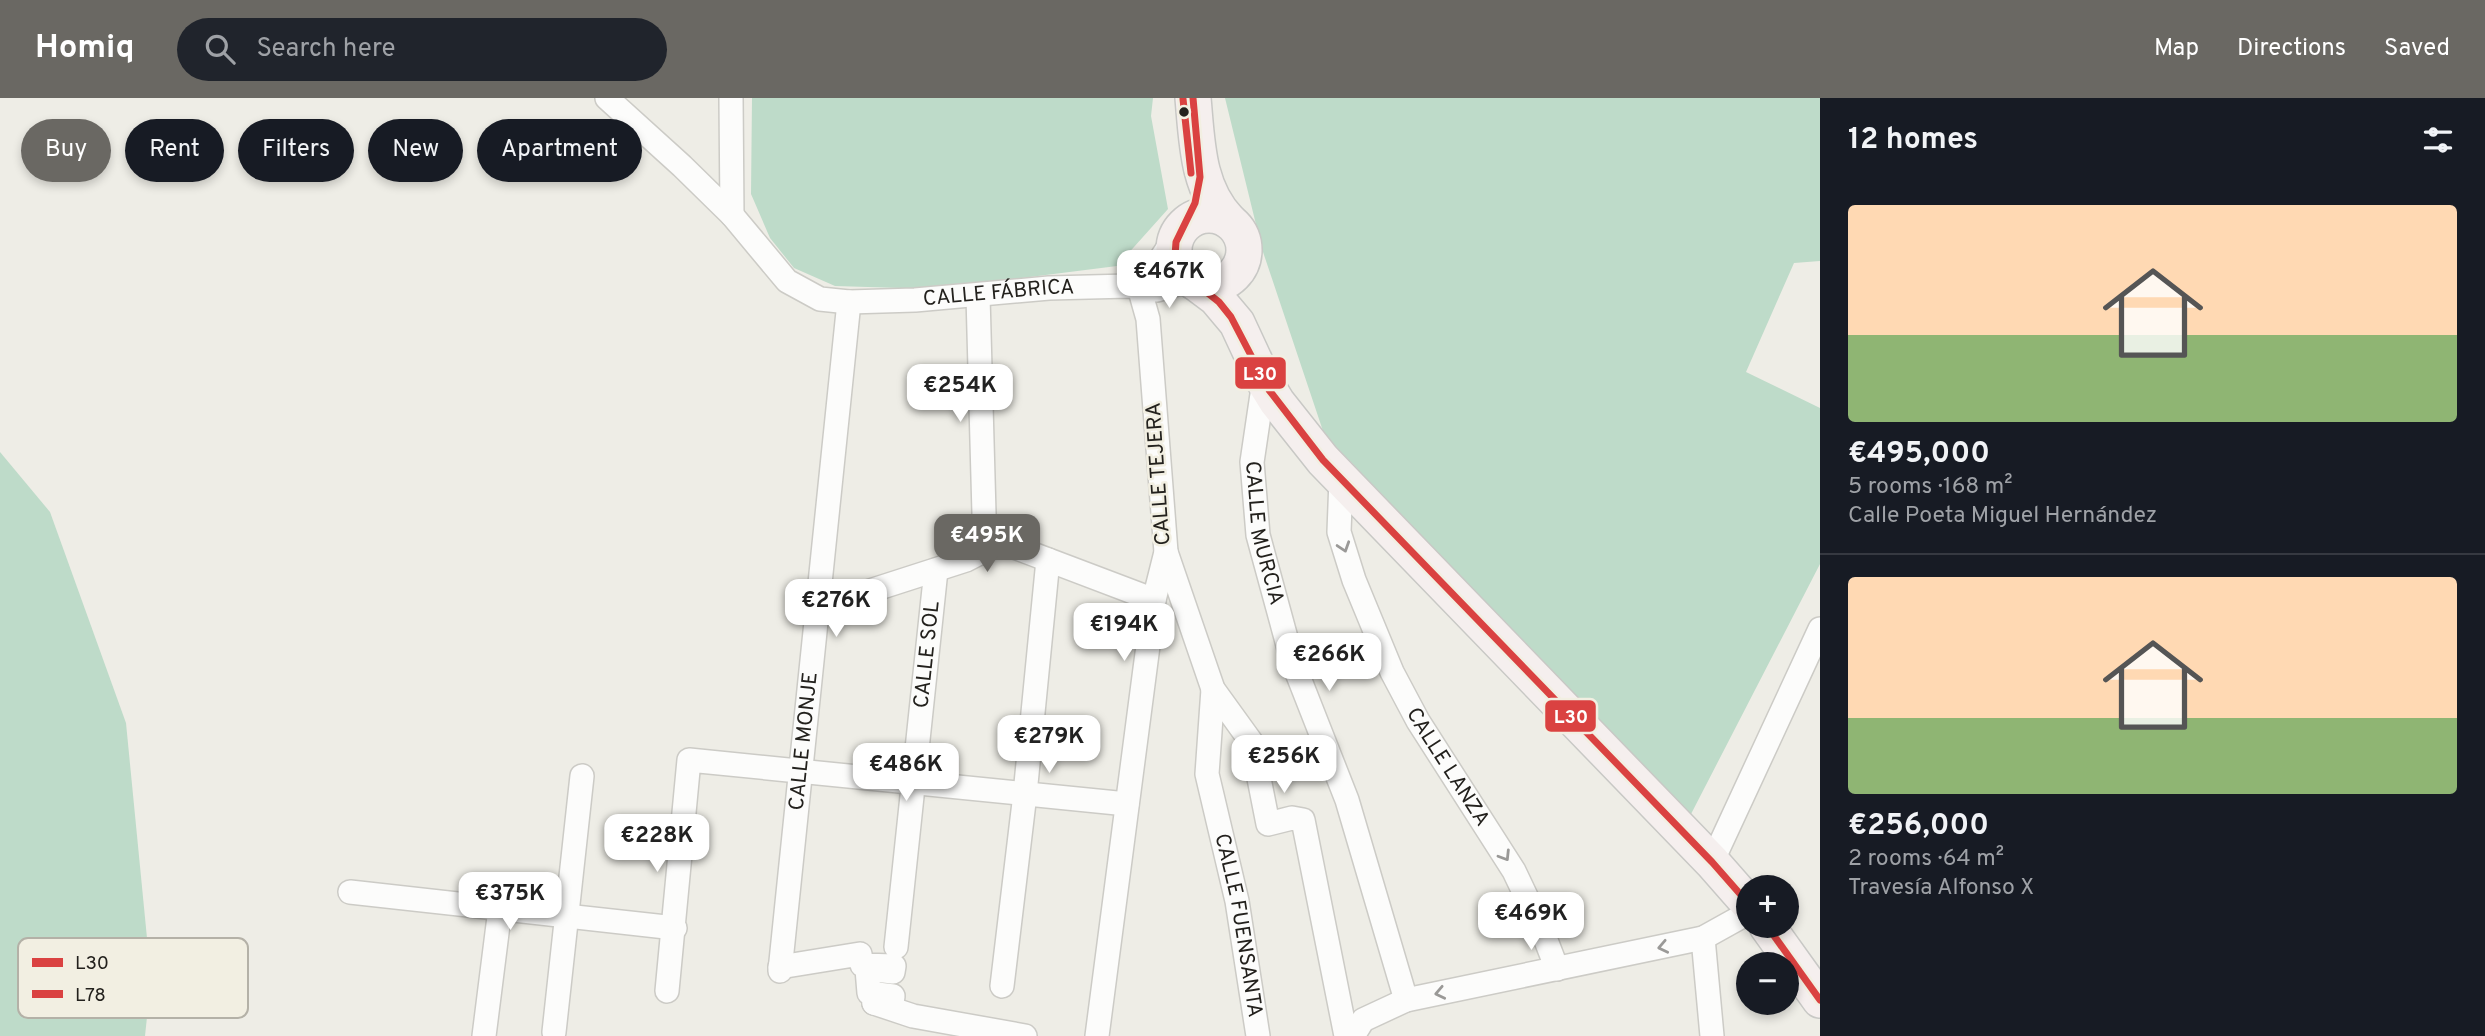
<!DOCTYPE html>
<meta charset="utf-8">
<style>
body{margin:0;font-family:Overpass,sans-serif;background:#20242c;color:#f1f3f6;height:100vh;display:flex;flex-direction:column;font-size:26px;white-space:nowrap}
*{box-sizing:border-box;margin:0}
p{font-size:23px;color:#9ea1a6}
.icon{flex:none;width:38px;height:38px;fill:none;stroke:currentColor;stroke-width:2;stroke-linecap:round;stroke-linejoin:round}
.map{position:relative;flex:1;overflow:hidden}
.details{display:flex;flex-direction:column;background:#171b24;width:665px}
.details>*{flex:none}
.top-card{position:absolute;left:21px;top:21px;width:665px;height:63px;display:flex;gap:14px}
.fabs{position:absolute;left:1736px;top:777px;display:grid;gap:14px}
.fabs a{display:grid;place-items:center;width:63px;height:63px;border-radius:50%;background:#171b24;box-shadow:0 4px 10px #0003;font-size:35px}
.price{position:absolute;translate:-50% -60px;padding:0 16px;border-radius:14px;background:#fff;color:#222;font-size:23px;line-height:46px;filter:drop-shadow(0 2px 4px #0008)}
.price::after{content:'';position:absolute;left:50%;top:42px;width:21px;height:16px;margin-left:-10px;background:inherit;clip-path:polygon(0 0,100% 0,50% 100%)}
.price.selected{background:#6a6863;color:#fff}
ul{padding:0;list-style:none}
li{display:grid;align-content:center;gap:14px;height:371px;padding:0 28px}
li+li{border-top:2px solid #363941}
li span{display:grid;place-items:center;height:217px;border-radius:7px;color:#555}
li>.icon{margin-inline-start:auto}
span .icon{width:126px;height:126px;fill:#fffc;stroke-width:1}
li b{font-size:30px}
h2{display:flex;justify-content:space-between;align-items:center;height:84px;padding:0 28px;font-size:30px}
.chip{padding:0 24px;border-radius:32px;background:#171b24;box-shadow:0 4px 10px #0003;font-size:24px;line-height:63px}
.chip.selected{background:#6a6863;color:#fff}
header{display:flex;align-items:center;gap:42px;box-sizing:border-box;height:98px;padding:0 35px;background:#6a6863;color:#fff}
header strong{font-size:33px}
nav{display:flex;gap:38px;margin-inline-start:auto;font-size:24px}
.search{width:490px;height:63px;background:#20242c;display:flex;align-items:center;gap:18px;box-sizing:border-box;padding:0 24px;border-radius:38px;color:#9ea1a6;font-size:26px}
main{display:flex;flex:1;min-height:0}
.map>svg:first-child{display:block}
.green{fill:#bedbc9}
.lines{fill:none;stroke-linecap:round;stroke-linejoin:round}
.street-casing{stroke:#cccbc6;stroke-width:26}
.primary-casing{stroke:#c8c8c5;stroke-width:38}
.street{stroke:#fcfcfb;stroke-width:23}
.primary{stroke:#f5efee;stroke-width:35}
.bus-1-casing{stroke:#f2efe2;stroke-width:12}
.bus-2-casing{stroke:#f2efe2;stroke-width:12}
.bus-1{stroke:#da4241;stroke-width:7}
.bus-2{stroke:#da4241;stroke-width:7}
.oneway{stroke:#9a9997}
.bus-dot{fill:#23211d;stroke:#f2efe2;stroke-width:2.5}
.labels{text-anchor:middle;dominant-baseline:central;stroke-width:5;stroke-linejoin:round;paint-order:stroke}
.street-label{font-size:21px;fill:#23211d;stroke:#f2efe2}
.key{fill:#f2efe2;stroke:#b4b1a7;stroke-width:2}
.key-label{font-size:19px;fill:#23211d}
.line-badge{stroke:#f2efe2;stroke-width:2.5}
.badge-label{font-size:19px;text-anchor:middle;font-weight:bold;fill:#fff}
</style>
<header>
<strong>Homiq</strong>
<div class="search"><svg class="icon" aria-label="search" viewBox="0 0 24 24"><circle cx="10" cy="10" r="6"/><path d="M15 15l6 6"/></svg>Search here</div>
<nav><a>Map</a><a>Directions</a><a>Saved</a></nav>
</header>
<main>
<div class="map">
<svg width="1820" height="938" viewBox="0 0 1820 938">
<rect width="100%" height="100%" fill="#eeede6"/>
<g class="green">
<polygon points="752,0 1153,0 1151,18 1168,111 1117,168 934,191 835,188 794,170 770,140 751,96"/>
<polygon points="1225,0 1820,0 1820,163 1794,165 1746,274 1820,310 1820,466 1690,718 1324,336 1262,151"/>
<polygon points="0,354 50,414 126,625 151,881 145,938 0,938"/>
</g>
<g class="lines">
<g class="street-casing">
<g id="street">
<path id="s1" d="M607,0L682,68L732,117L787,183L820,201L849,204L915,202L1049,190L1129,188L1148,189L1157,192L1191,182"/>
<polyline points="731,0 732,117"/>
<polyline points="1148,189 1152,174 1176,138"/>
<polyline points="978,198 985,452"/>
<path id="s2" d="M1264,283L1252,364L1258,437L1292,562L1347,702L1406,902"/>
<path id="s3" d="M1341,381L1339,434L1354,482L1392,574L1418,623L1514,773L1542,832L1557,871"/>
<polyline points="1166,454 1213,591 1252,645 1268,726 1292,720 1303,722 1346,938"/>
<polyline points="817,510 966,462 1001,444 1154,502"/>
<path id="s4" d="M1213,591L1207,676L1237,803L1258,938"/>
<polyline points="1712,764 1820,531"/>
<polyline points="350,794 675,830"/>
<polyline points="1703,840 1712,938"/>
<path id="s5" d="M896,849L936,472"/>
<polyline points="780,869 860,856 862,867 894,868 893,874 867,871 869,895 893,898 892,905 874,905"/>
<path id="s6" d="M780,873L849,204"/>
<polyline points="1002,888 1025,696 1048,462"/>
<polyline points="667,893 689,662 1127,706"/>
<polyline points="874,905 913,918 1025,938"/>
<polyline points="554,934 582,678"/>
<polyline points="484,938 500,811"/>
<polyline points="1097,938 1154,502 1166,454 1148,221 1139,189"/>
<polyline points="1353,938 1363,922 1406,902 1703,840 1748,815"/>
</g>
</g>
<g class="primary-casing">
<g id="primary">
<path d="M1193,0C1197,44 1197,90 1229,123"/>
<circle cx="1209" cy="152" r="35"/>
<polyline points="1196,185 1216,200 1237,225 1264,283 1277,304 1323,362 1712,764 1748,805"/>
<polyline points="1767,828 1820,902"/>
</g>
</g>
<use href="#street" class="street"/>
<use href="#primary" class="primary"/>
<g class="bus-1-casing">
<g id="bus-1">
<polyline points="1193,0 1200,79 1195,105 1176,144 1175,158 1178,166 1189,180 1219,204 1231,219 1269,292 1323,362 1712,764 1748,805"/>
<polyline points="1767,828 1820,902"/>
</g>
</g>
<g class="bus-2-casing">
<polyline id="bus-2" points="1183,1 1191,75"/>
</g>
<use href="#bus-1" class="bus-1"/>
<use href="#bus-2" class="bus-2"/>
</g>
<defs><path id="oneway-chevron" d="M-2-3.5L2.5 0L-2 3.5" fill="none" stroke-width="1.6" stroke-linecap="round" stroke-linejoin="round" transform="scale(1.75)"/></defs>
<g class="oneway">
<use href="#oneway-chevron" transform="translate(1344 449) rotate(72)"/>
<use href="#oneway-chevron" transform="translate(1505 758) rotate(58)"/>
<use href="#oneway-chevron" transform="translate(1663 849) rotate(168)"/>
<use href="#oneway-chevron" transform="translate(1440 895) rotate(168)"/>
</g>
<circle class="bus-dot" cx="1184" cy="14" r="6"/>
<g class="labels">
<g class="street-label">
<text stroke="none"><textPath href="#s1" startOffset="474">CALLE FÁBRICA</textPath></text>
<text transform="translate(1159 376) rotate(-94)">CALLE TEJERA</text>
<text stroke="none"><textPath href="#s2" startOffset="154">CALLE MURCIA</textPath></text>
<text stroke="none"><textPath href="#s5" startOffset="294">CALLE SOL</textPath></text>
<text stroke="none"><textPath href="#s6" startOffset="231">CALLE MONJE</textPath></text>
<text stroke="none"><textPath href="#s3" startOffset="313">CALLE LANZA</textPath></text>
<text stroke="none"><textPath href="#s4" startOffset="240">CALLE FUENSANTA</textPath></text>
</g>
</g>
<rect x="18" y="840" width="230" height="80" rx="10" class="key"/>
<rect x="32" y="860" width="31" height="9" fill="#da4241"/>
<rect x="32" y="892" width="31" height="8" fill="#da4241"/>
<g class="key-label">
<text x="75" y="871">L30</text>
<text x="75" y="903">L78</text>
</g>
<g class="line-badge">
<rect x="1234" y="258" width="53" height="34" rx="7" fill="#da4241"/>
<rect x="1544" y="601" width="53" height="34" rx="7" fill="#da4241"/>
</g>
<g class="badge-label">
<text x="1260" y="282">L30</text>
<text x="1571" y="625">L30</text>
</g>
</svg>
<div class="fabs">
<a>+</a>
<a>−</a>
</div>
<b class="price" style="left:1169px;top:212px">€467K</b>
<b class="price" style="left:960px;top:326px">€254K</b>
<b class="price selected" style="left:987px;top:476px">€495K</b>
<b class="price" style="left:836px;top:541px">€276K</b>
<b class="price" style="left:1124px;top:565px">€194K</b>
<b class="price" style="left:1329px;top:595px">€266K</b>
<b class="price" style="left:1049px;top:677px">€279K</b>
<b class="price" style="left:1284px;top:697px">€256K</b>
<b class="price" style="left:906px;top:705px">€486K</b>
<b class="price" style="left:657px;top:776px">€228K</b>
<b class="price" style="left:510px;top:834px">€375K</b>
<b class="price" style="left:1531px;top:854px">€469K</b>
<div class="top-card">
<a class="chip selected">Buy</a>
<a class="chip">Rent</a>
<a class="chip">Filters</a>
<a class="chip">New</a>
<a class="chip">Apartment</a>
</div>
</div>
<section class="details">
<h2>12 homes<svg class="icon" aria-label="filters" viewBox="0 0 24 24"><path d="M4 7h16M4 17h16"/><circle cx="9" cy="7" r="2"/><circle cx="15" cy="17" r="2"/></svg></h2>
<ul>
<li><span style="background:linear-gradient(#ffd9b3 60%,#8fb573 0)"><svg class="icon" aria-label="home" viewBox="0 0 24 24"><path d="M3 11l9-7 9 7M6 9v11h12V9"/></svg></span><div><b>€495,000</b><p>5 rooms · 168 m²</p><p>Calle Poeta Miguel Hernández</p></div></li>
<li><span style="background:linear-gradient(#ffd9b3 65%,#8fb573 0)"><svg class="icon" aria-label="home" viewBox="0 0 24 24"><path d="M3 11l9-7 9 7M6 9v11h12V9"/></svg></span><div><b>€256,000</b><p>2 rooms · 64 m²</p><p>Travesía Alfonso X</p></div></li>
</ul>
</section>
</main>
